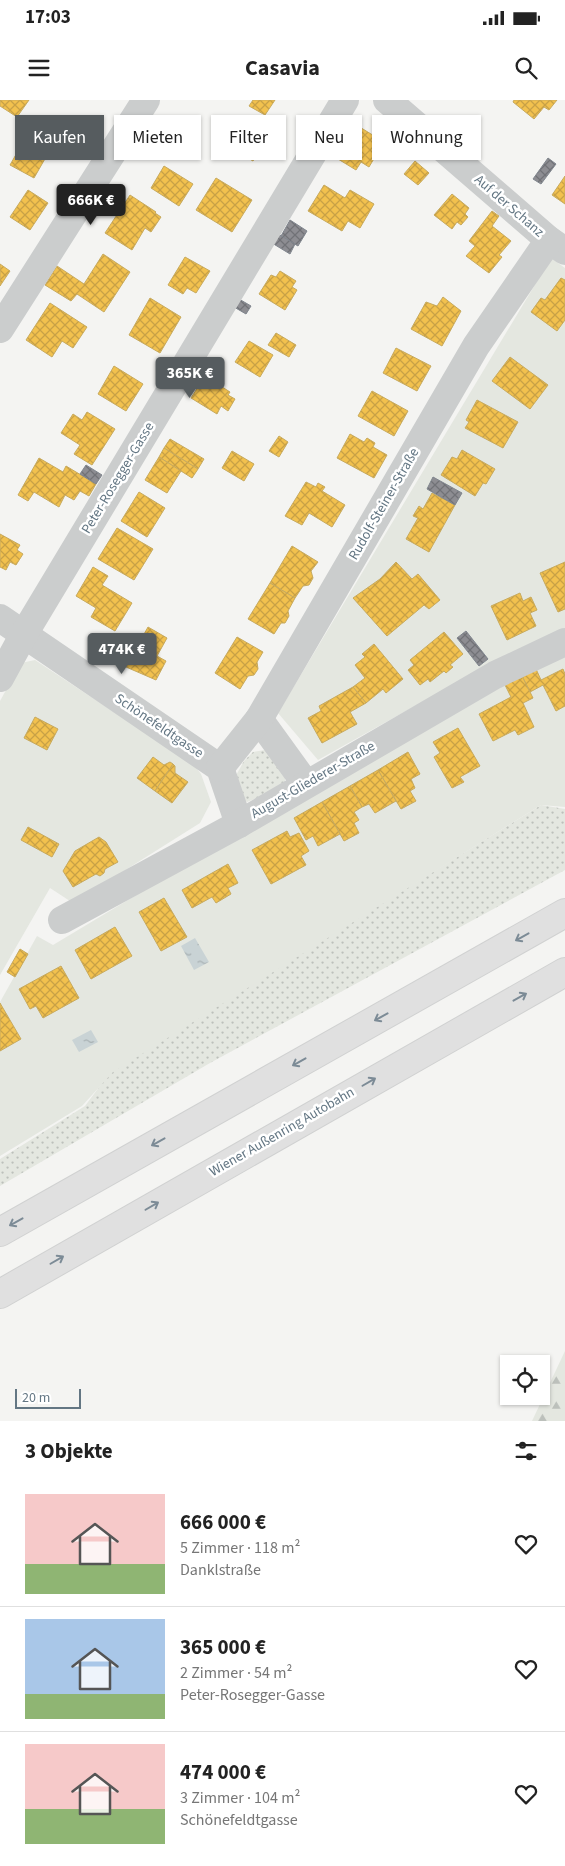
<!DOCTYPE html>
<html lang="de">
<meta charset="utf-8">
<style>
body{margin:0;font-family:"Source Sans 3",sans-serif;background:#f2f2f2;color:#222;height:100vh;display:flex;flex-direction:column;font-size:19px;white-space:nowrap}
*{box-sizing:border-box;margin:0}
p{font-size:16px;color:#767676}
.icon{flex:none;width:28px;height:28px;fill:none;stroke:currentColor;stroke-width:2;stroke-linecap:round;stroke-linejoin:round}
.map{position:relative;height:1321px;overflow:hidden}
.details{display:flex;flex-direction:column;background:#fff;flex:1}
.details>*{flex:none}
.hud{position:absolute;left:15px;top:15px;width:535px;height:45px;display:flex;gap:10px}
.tools{position:absolute;left:500px;top:1255px;display:grid;gap:10px}
.tools a{display:grid;place-items:center;width:50px;height:50px;border-radius:0px;background:#fff;box-shadow:0 1px 4px #0004;font-size:25px}
.scale{position:absolute;left:15px;bottom:12px;width:66px;box-sizing:border-box;padding-left:5px;border:2px solid #637683;border-top:0;font-size:14px;line-height:18px;white-space:nowrap;color:#637683;-webkit-text-stroke:4px #fff;paint-order:stroke}
.price{position:absolute;translate:-50% -42px;padding:0 11px;border-radius:5px;background:#565c5f;color:#fff;font-size:16px;line-height:32px;filter:drop-shadow(0 1px 2px #0008)}
.price::after{content:'';position:absolute;left:50%;top:30px;width:15px;height:11px;margin-left:-8px;background:inherit;clip-path:polygon(0 0,100% 0,50% 100%)}
.price.active{background:#222;color:#fff}
ul{padding:0;list-style:none}
li{display:flex;align-items:center;gap:15px;height:125px;padding:0 25px}
li+li{border-top:1px solid #e0e0e0}
li span{display:grid;place-items:center;flex:none;width:140px;height:100px;border-radius:0px;color:#555}
li>.icon{margin-inline-start:auto}
span .icon{width:60px;height:60px;fill:#fffc;stroke-width:1}
li b{font-size:21px}
h2{display:flex;justify-content:space-between;align-items:center;height:60px;padding:0 25px;font-size:21px}
.tag{padding:0 18px;border-radius:0px;background:#fff;box-shadow:0 1px 4px #0004;font-size:18px;line-height:45px}
.tag.active{background:#565c5f;color:#fff}
.status{display:flex;justify-content:space-between;align-items:center;height:35px;padding:0 25px;background:#fff;direction:ltr}
.status svg{height:14px;fill:currentColor}
header{display:flex;justify-content:space-between;align-items:center;height:65px;padding:0 25px;background:#fff;font-size:22px;font-weight:700}
.map>svg:first-child{display:block}
.grass{fill:url(#grass-dots)}
.forest{fill:url(#forest-firs)}
.green{fill:#e4e7e0}
.water{fill:url(#water-ripples)}
.homes{fill:url(#homes-cross-hatch);stroke:#c7aa5e}
.industry{fill:url(#industry-cross-hatch);stroke:#80868e}
.lines{fill:none;stroke-linecap:round;stroke-linejoin:round}
.highway-casing{stroke:#d0d1d1;stroke-width:30}
.minor{stroke:#cbcdcd;stroke-width:28}
.highway{stroke:#e0e0e0;stroke-width:28}
.oneway{stroke:#7c8b96}
.labels{text-anchor:middle;dominant-baseline:central;stroke-width:5;stroke-linejoin:round;paint-order:stroke}
.street-label{font-size:14px;fill:#637683;stroke:#fff}
</style>
<div class="status"><b>17:03</b><svg viewBox="0 0 49 12"><path d="M0 12V9h3v3zM5 12V6h3v6zM10 12V3h3v9zM15 12V0h3v12zM26 1h20v11H26zM47 4h2v5h-2z"/></svg></div>
<header><svg class="icon" aria-label="menu" viewBox="0 0 24 24"><path d="M4 6h16M4 12h16M4 18h16"/></svg>Casavia<svg class="icon" aria-label="search" viewBox="0 0 24 24"><circle cx="10" cy="10" r="6"/><path d="M15 15l6 6"/></svg></header>
<div class="map">
<svg width="565" height="1321" viewBox="0 0 565 1321">
<defs>
<pattern id="grass-dots" width="8" height="8" patternUnits="userSpaceOnUse" patternTransform="scale(1.25)"><rect width="8" height="8" fill="#e4e7e0"/><path d="M2 2h.1M6 6h.1" fill="none" stroke="#bcc0bb" stroke-width="1.8" stroke-linecap="round"/></pattern>
<pattern id="forest-firs" width="22" height="20" patternUnits="userSpaceOnUse" patternTransform="scale(1.25)"><rect width="22" height="20" fill="#e4e7e0"/><path d="M5 1l3.5 6h-7zM16 11l3.5 6h-7z" fill="#bcc0bb"/></pattern>
<pattern id="water-ripples" width="26" height="14" patternUnits="userSpaceOnUse" patternTransform="scale(1.25)"><rect width="26" height="14" fill="#c9d3d5"/><path d="M2 4q2-2 4 0t4 0M15 11q2-2 4 0t4 0" fill="none" stroke="#a7b0b2"/></pattern>
<pattern id="homes-cross-hatch" width="8" height="8" patternUnits="userSpaceOnUse" patternTransform="scale(1.25)"><rect width="8" height="8" fill="#f2c14e"/><path d="M0 0l8 8M0 8l8-8" fill="none" stroke="#c8a146"/></pattern>
<pattern id="industry-cross-hatch" width="8" height="8" patternUnits="userSpaceOnUse" patternTransform="scale(1.25)"><rect width="8" height="8" fill="#8d8d92"/><path d="M0 0l8 8M0 8l8-8" fill="none" stroke="#717277"/></pattern>
</defs>
<rect width="100%" height="100%" fill="#f4f4f2"/>
<g class="grass">
<polygon points="265,650 285,670 285,682 260,697 247,702 241,697 234,679 244,661 253,652"/>
<polygon points="541,705 565,709 565,770 210,963 0,1086 0,1059 85,1006 111,971"/>
</g>
<polygon class="forest" points="565,1251 565,1321 532,1321"/>
<g class="green">
<polygon points="551,158 565,168 565,528 492,563 318,660 278,613"/>
<polygon points="565,538 565,707 541,705 113,972 82,1006 0,1056 0,902 37,836 53,845"/>
<polygon points="35,560 194,665 201,674 211,702 200,723 73,803 50,788 0,875 0,601 21,563"/>
</g>
<g class="water">
<polygon points="195,838 209,862 194,870 181,846"/>
<polygon points="91,930 98,942 79,952 72,940"/>
</g>
<g class="homes">
<polygon points="0,0 29,0 17,17 0,6"/>
<polygon points="253,0 275,0 265,15 249,6"/>
<polygon points="514,0 557,0 549,10 544,7 534,19 513,2"/>
<polygon points="85,18 103,30 97,39 79,27"/>
<polygon points="246,18 270,32 253,61 229,47"/>
<polygon points="358,26 384,42 369,67 361,62 356,70 338,59"/>
<polygon points="83,30 104,45 96,57 74,42"/>
<polygon points="22,44 46,57 34,78 10,65"/>
<polygon points="415,61 429,73 418,85 404,74"/>
<polygon points="164,66 193,84 179,106 151,88"/>
<polygon points="565,76 565,104 552,95"/>
<polygon points="216,78 252,100 232,132 196,110"/>
<polygon points="324,85 345,98 350,90 374,104 360,128 348,121 342,131 308,111"/>
<polygon points="28,90 48,103 30,130 10,117"/>
<polygon points="452,94 469,108 465,114 468,117 461,125 457,122 452,129 434,115"/>
<polygon points="130,95 156,112 155,113 161,117 151,132 145,128 132,150 105,133"/>
<polygon points="492,111 499,116 492,126 511,141 499,155 502,157 489,173 466,156 475,146 469,141"/>
<polygon points="103,154 130,172 104,212 77,194 71,201 45,185 57,166 84,184"/>
<polygon points="185,157 210,171 196,193 187,188 183,194 168,185"/>
<polygon points="0,164 10,171 0,186"/>
<polygon points="280,171 296,181 292,187 297,190 285,210 259,194 271,175 276,177"/>
<polygon points="561,178 565,180 565,220 557,231 531,212 541,198 545,200"/>
<polygon points="443,197 461,211 442,246 411,229 426,202 437,206"/>
<polygon points="150,198 181,217 160,253 129,235"/>
<polygon points="50,203 87,227 73,248 62,241 52,257 26,240"/>
<polygon points="276,233 296,245 289,257 268,245"/>
<polygon points="249,241 273,255 260,277 235,262"/>
<polygon points="396,248 431,266 417,291 383,273"/>
<polygon points="510,257 548,285 530,309 492,281"/>
<polygon points="114,266 143,284 126,311 98,294"/>
<polygon points="205,276 230,292 228,295 235,299 228,311 221,306 217,314 191,298"/>
<polygon points="372,291 408,311 394,336 358,316"/>
<polygon points="477,300 518,322 503,348 465,328 469,322 466,320"/>
<polygon points="87,312 115,329 92,365 74,354 80,345 61,333 73,314 82,320"/>
<polygon points="350,334 364,342 367,338 375,343 373,347 387,355 374,378 337,358"/>
<polygon points="279,336 288,342 279,357 269,351"/>
<polygon points="170,339 204,359 198,369 164,348"/>
<polygon points="164,348 198,369 192,378 159,357"/>
<polygon points="462,350 495,369 486,384 483,383 475,396 441,375 452,357 457,359"/>
<polygon points="232,351 254,364 244,381 222,368"/>
<polygon points="159,357 181,371 167,393 145,380"/>
<polygon points="39,358 63,372 66,366 96,384 89,396 80,391 74,400 65,395 59,407 34,392 28,401 18,395"/>
<polygon points="306,382 316,387 318,383 325,387 322,391 345,405 332,427 309,413 302,425 285,416"/>
<polygon points="139,392 165,408 147,437 121,421"/>
<polygon points="432,393 455,405 429,452 406,439 418,418 413,416 419,406 423,409"/>
<polygon points="117,428 153,449 134,480 98,459"/>
<polygon points="0,434 20,445 17,450 23,454 16,465 10,462 6,470 0,467"/>
<polygon points="292,446 318,462 311,471 313,478 309,485 303,486 295,498 270,483"/>
<polygon points="396,462 412,479 418,474 440,500 429,509 424,505 387,536 353,498 380,479"/>
<polygon points="565,462 565,509 558,512 540,473"/>
<polygon points="93,467 108,476 102,485 132,503 115,531 91,517 96,508 76,496"/>
<polygon points="270,483 295,498 288,511 289,516 285,523 281,523 274,534 248,519"/>
<polygon points="520,493 523,501 531,497 537,510 530,513 536,526 507,540 491,506"/>
<polygon points="148,527 167,538 157,556 166,561 156,580 126,567"/>
<polygon points="444,532 463,554 450,565 453,567 446,573 444,571 430,582 428,579 420,585 408,570 414,565 410,560"/>
<polygon points="237,537 263,552 257,562 258,569 254,575 248,576 240,589 215,573"/>
<polygon points="374,544 403,579 386,593 383,589 366,603 353,587 365,578 355,565 365,557 362,554"/>
<polygon points="536,569 541,580 563,569 565,574 565,606 556,611 543,585 530,592 522,576"/>
<polygon points="522,576 533,598 523,603 534,627 518,635 515,630 493,641 479,614 511,597 505,585"/>
<polygon points="353,587 366,603 350,612 357,624 322,643 308,618 321,611 319,606"/>
<polygon points="35,617 58,629 47,650 24,638"/>
<polygon points="458,628 480,666 460,677 464,682 452,688 434,657 440,653 433,642"/>
<polygon points="408,652 420,674 411,679 415,688 410,691 416,701 401,709 378,670"/>
<polygon points="153,657 164,665 170,662 173,664 155,691 137,678"/>
<polygon points="173,664 175,666 175,673 188,682 172,703 155,691"/>
<polygon points="378,670 396,701 375,713 369,704 362,707 350,686"/>
<polygon points="350,686 362,707 354,712 359,720 354,723 359,733 344,741 322,702"/>
<polygon points="322,702 340,734 318,746 313,736 306,740 294,718"/>
<polygon points="28,727 59,744 52,757 21,740"/>
<polygon points="287,731 290,737 299,733 309,751 301,756 306,765 271,784 252,750"/>
<polygon points="99,737 106,742 118,762 105,769 104,773 100,776 96,774 73,787 63,771 75,751"/>
<polygon points="228,764 238,783 228,788 231,794 216,803 212,797 192,808 182,790"/>
<polygon points="164,798 187,837 161,851 139,812"/>
<polygon points="115,827 132,856 91,879 75,850"/>
<polygon points="20,849 28,854 15,877 7,872"/>
<polygon points="61,866 79,898 43,918 36,906 30,909 19,889"/>
<polygon points="0,903 21,939 0,951"/>
</g>
<g class="industry">
<polygon points="548,58 556,64 541,84 533,79"/>
<polygon points="290,120 307,131 298,146 281,136"/>
<polygon points="278,134 295,144 290,154 272,143"/>
<polygon points="239,199 251,206 246,214 234,207"/>
<polygon points="86,365 102,375 96,384 80,374"/>
<polygon points="433,377 462,393 455,405 427,389"/>
<polygon points="466,531 488,559 479,566 457,538"/>
</g>
<g class="lines">
<g class="highway-casing">
<g id="highway">
<polyline points="0,1132 565,813"/>
<polyline points="0,1194 565,872"/>
</g>
</g>
<g class="minor">
<polyline points="387,0 549,140 565,151"/>
<polyline points="0,229 146,0"/>
<polyline points="0,518 220,668 239,724"/>
<polyline points="0,578 24,534 345,0"/>
<polyline points="259,619 306,684"/>
<polyline points="220,668 259,619 476,246 549,140"/>
<polyline points="62,820 239,724 495,575 565,542"/>
</g>
<use href="#highway" class="highway"/>
</g>
<defs><path id="oneway-shaft" d="M-6 0H5M1.5-3L5.5 0L1.5 3" fill="none" stroke-width="1.6" stroke-linecap="round" stroke-linejoin="round" transform="scale(1.25)"/></defs>
<g class="oneway">
<use href="#oneway-shaft" transform="translate(522 837) rotate(151)"/>
<use href="#oneway-shaft" transform="translate(520 897) rotate(-29)"/>
<use href="#oneway-shaft" transform="translate(381 917) rotate(151)"/>
<use href="#oneway-shaft" transform="translate(299 962) rotate(151)"/>
<use href="#oneway-shaft" transform="translate(369 982) rotate(-30)"/>
<use href="#oneway-shaft" transform="translate(158 1042) rotate(151)"/>
<use href="#oneway-shaft" transform="translate(152 1106) rotate(-30)"/>
<use href="#oneway-shaft" transform="translate(16 1122) rotate(151)"/>
<use href="#oneway-shaft" transform="translate(57 1160) rotate(-30)"/>
</g>
<g class="labels">
<g class="street-label">
<text transform="translate(509 106) rotate(41)">Auf der Schanz</text>
<text transform="translate(118 378) rotate(-59)">Peter-Rosegger-Gasse</text>
<text transform="translate(384 404) rotate(-60)">Rudolf-Steiner-Straße</text>
<text transform="translate(159 626) rotate(34)">Schönefeldtgasse</text>
<text transform="translate(313 680) rotate(-30)">August-Gliederer-Straße</text>
<text transform="translate(282 1032) rotate(-30)">Wiener Außenring Autobahn</text>
</g>
</g>
</svg>
<div class="tools">
<a><svg class="icon" aria-label="locate" viewBox="0 0 24 24"><circle cx="12" cy="12" r="6"/><path d="M12 2v4M12 18v4M2 12h4M18 12h4"/></svg></a>
</div>
<div class="scale">20 m</div>
<b class="price active" style="left:91px;top:126px">666K €</b>
<b class="price" style="left:190px;top:299px">365K €</b>
<b class="price" style="left:122px;top:575px">474K €</b>
<div class="hud">
<a class="tag active">Kaufen</a>
<a class="tag">Mieten</a>
<a class="tag">Filter</a>
<a class="tag">Neu</a>
<a class="tag">Wohnung</a>
</div>
</div>
<section class="details">
<h2>3 Objekte<svg class="icon" aria-label="filters" viewBox="0 0 24 24"><path d="M4 7h16M4 17h16"/><circle cx="9" cy="7" r="2"/><circle cx="15" cy="17" r="2"/></svg></h2>
<ul>
<li><span style="background:linear-gradient(#f6c9c9 70%,#8fb573 0)"><svg class="icon" aria-label="home" viewBox="0 0 24 24"><path d="M3 11l9-7 9 7M6 9v11h12V9"/></svg></span><div><b>666 000 €</b><p>5 Zimmer · 118 m²</p><p>Danklstraße</p></div><svg class="icon" aria-label="heart" viewBox="0 0 24 24"><path d="M12 20l-8-8c-3-5 5-10 8-4 3-6 11-1 8 4z"/></svg></li>
<li><span style="background:linear-gradient(#a9c7e8 75%,#8fb573 0)"><svg class="icon" aria-label="home" viewBox="0 0 24 24"><path d="M3 11l9-7 9 7M6 9v11h12V9"/></svg></span><div><b>365 000 €</b><p>2 Zimmer · 54 m²</p><p>Peter-Rosegger-Gasse</p></div><svg class="icon" aria-label="heart" viewBox="0 0 24 24"><path d="M12 20l-8-8c-3-5 5-10 8-4 3-6 11-1 8 4z"/></svg></li>
<li><span style="background:linear-gradient(#f6c9c9 65%,#8fb573 0)"><svg class="icon" aria-label="home" viewBox="0 0 24 24"><path d="M3 11l9-7 9 7M6 9v11h12V9"/></svg></span><div><b>474 000 €</b><p>3 Zimmer · 104 m²</p><p>Schönefeldtgasse</p></div><svg class="icon" aria-label="heart" viewBox="0 0 24 24"><path d="M12 20l-8-8c-3-5 5-10 8-4 3-6 11-1 8 4z"/></svg></li>
</ul>
</section>
